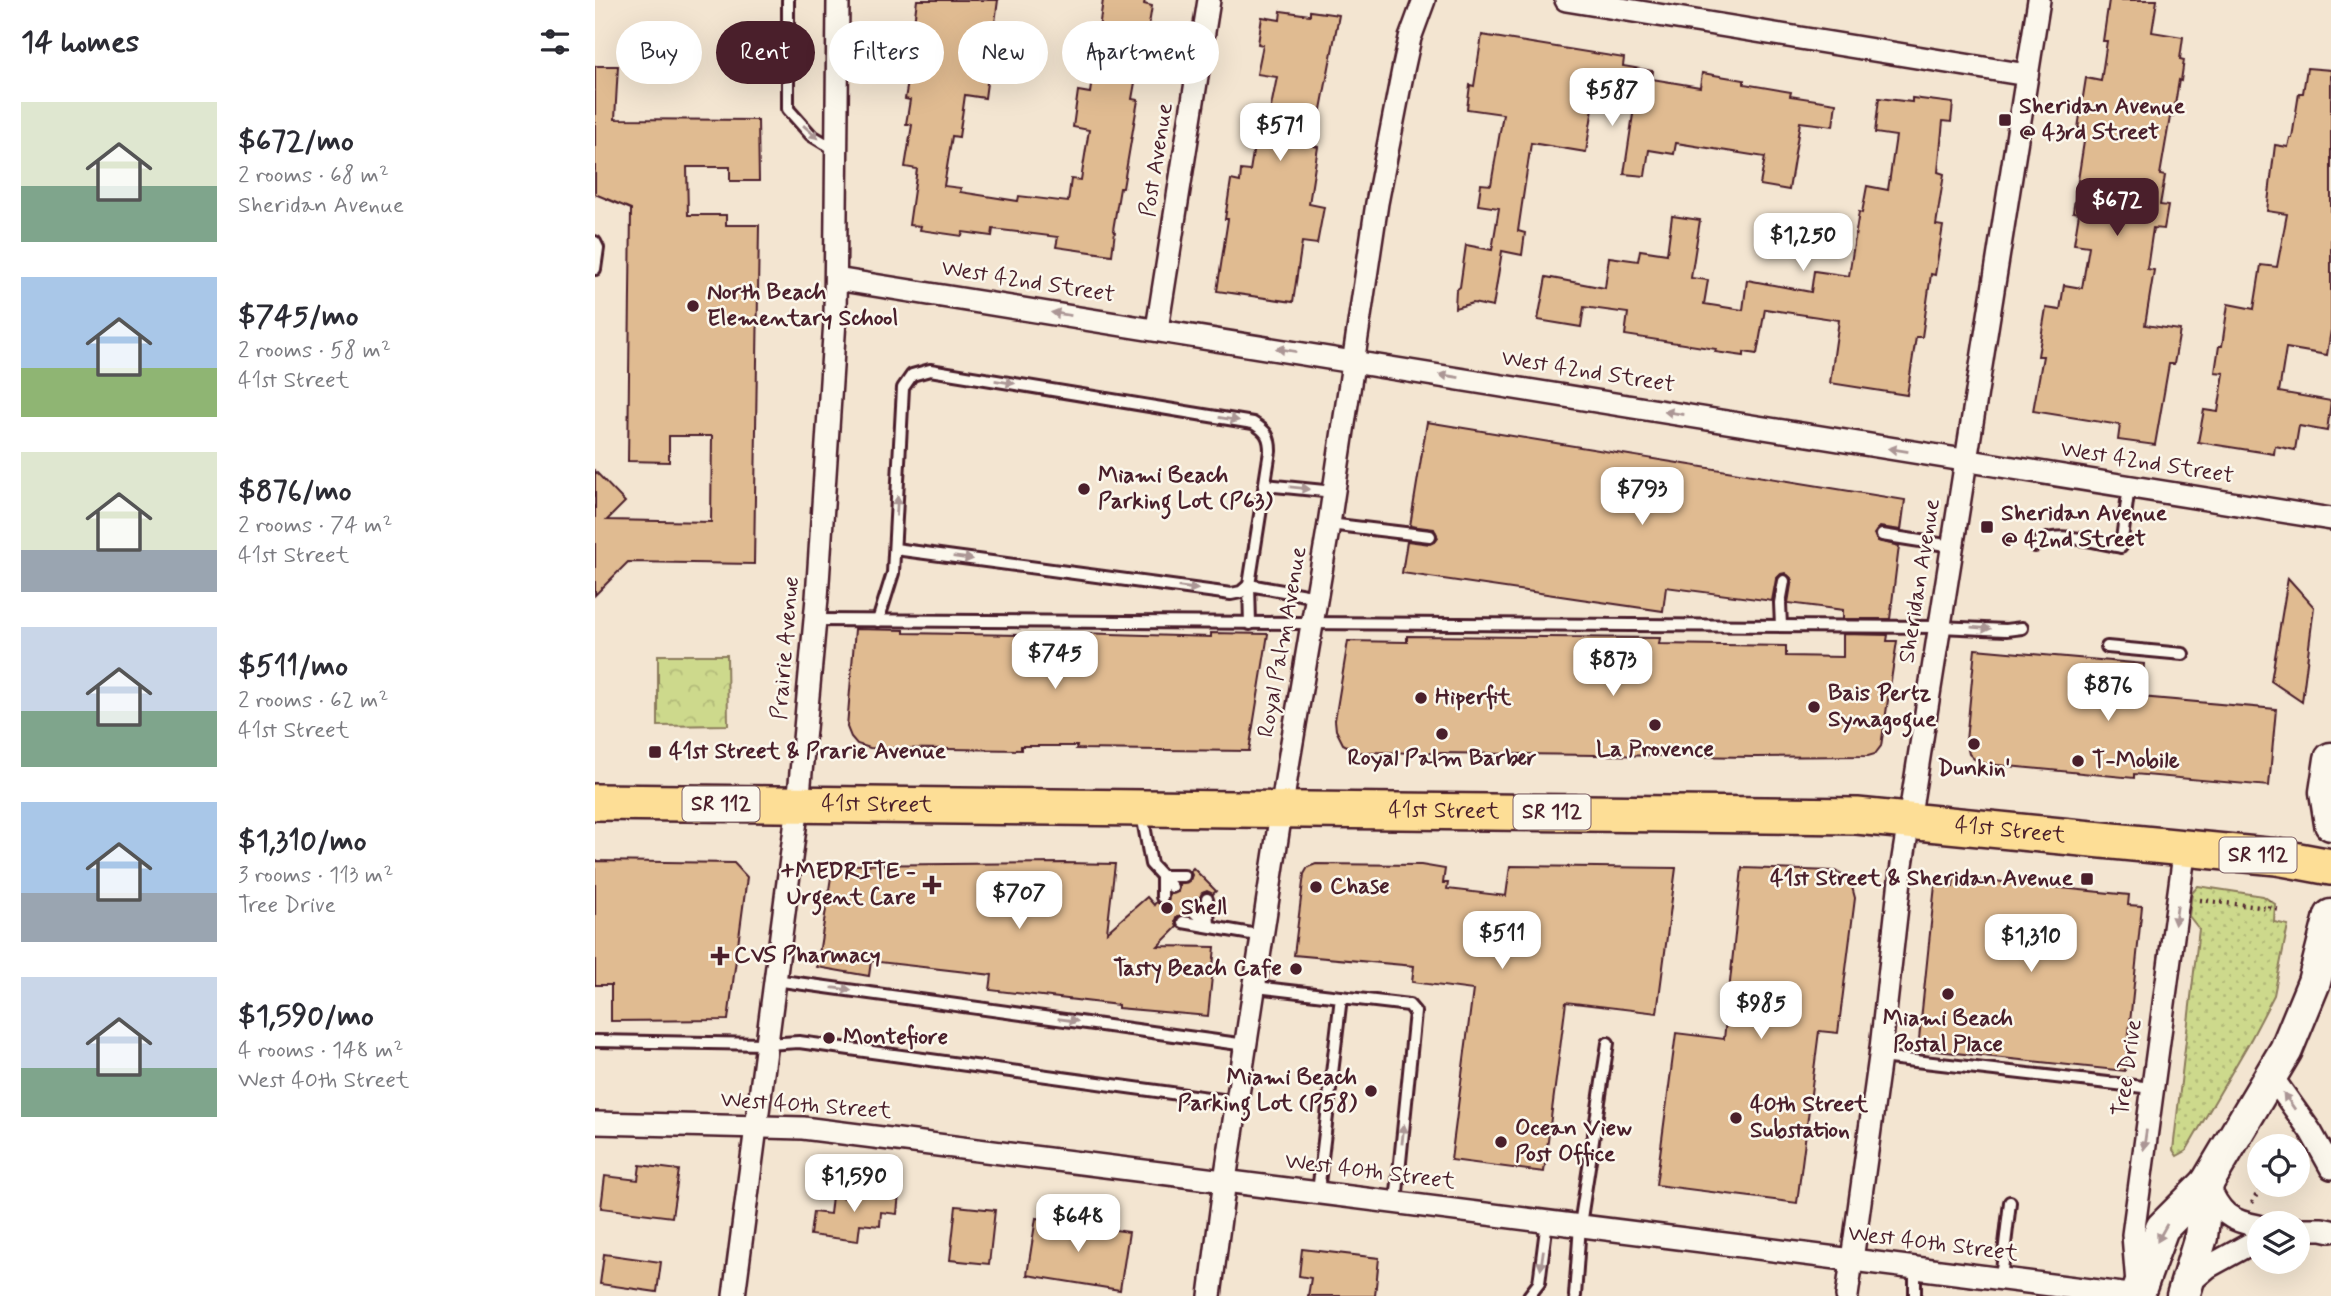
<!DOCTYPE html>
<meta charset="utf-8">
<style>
body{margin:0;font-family:Mynerve,sans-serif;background:#f7f7f7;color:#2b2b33;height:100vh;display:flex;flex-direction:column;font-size:26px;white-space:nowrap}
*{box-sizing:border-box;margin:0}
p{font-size:23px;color:#7c7c81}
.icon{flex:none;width:38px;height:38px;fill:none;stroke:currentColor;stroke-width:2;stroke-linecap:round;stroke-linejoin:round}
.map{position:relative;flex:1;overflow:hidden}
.side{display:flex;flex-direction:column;background:#fff;width:595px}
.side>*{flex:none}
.top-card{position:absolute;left:21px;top:21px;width:665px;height:63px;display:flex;gap:14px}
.controls{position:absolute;left:1652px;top:1134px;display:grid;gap:14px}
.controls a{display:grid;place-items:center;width:63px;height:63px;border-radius:50%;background:#fff;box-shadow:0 7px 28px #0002;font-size:35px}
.price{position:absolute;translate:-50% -60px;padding:0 16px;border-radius:14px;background:#fff;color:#222;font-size:23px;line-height:46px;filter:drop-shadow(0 2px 4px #0008)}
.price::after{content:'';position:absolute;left:50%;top:42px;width:21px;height:16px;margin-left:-10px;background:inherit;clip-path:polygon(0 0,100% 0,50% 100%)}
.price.on{background:#4a1f2b;color:#fff}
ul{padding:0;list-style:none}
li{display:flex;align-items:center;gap:21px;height:175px;padding:0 21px}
li span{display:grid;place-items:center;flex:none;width:196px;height:140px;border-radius:0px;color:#555}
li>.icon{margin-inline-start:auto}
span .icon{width:84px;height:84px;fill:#fffc;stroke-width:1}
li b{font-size:30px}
h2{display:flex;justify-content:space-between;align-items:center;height:84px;padding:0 21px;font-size:30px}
.chip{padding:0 24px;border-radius:32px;background:#fff;box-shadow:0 7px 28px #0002;font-size:24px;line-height:63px}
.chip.on{background:#4a1f2b;color:#fff}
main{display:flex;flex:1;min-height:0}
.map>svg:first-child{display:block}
.grass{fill:url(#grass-dots);stroke:#8c7c5c;stroke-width:2}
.park{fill:url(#park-crowns);stroke:#8c7c5c;stroke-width:2}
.building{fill:#e0bb91;stroke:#4a1f2b;stroke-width:2}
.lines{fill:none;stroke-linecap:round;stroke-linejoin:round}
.service-casing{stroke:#4a1f2b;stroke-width:16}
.minor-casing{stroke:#4a1f2b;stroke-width:26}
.secondary-casing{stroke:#4a1f2b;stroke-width:37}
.primary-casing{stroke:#4a1f2b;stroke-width:40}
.path{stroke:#4a1f2b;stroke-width:4.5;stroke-dasharray:2 5;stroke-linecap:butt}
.service{stroke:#fbf7ec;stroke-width:10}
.minor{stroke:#fbf7ec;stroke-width:21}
.secondary{stroke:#fbf7ec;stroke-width:32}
.primary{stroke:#fdde96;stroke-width:35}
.oneway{fill:#ab9695}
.poi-dot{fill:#4a1f2b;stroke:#fbf7ec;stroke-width:2.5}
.labels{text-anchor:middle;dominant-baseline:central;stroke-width:5;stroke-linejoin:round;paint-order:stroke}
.shield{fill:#fbf7ec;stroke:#7f6065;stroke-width:2}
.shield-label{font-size:21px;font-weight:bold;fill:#4a1f2b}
.poi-label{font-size:23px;font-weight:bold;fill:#4a1f2b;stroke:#fbf7ec;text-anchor:start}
.street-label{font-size:23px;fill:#4a1f2b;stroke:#fbf7ec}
</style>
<main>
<section class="side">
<h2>14 homes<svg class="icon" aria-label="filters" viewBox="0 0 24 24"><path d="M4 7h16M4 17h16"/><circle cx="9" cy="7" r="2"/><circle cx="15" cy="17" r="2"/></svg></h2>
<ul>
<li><span style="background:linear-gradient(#dfe7d0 60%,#7fa58c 0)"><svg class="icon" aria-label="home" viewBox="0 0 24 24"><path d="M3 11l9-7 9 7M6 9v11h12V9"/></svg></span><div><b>$672/mo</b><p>2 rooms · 68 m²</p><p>Sheridan Avenue</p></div></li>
<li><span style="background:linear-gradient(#a9c7e8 65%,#8fb573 0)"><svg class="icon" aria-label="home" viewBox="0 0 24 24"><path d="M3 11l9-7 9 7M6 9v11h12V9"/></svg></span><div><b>$745/mo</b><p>2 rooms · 58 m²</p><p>41st Street</p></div></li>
<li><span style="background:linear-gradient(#dfe7d0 70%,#9aa5b1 0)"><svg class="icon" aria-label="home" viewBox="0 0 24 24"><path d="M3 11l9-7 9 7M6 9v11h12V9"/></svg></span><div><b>$876/mo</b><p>2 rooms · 74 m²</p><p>41st Street</p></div></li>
<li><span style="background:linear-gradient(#c9d6e8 60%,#7fa58c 0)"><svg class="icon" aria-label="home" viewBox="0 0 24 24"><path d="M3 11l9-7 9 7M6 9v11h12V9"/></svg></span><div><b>$511/mo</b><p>2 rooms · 62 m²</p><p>41st Street</p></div></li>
<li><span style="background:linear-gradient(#a9c7e8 65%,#9aa5b1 0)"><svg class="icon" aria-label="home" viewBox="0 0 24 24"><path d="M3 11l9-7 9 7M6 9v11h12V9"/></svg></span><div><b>$1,310/mo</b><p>3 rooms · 113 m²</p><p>Tree Drive</p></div></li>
<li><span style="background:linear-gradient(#c9d6e8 65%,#7fa58c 0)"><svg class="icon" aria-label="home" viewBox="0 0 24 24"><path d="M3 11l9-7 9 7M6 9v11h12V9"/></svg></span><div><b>$1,590/mo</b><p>4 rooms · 148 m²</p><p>West 40th Street</p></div></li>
</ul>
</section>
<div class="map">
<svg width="1736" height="1296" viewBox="0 0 1736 1296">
<defs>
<pattern id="grass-dots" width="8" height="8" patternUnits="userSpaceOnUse" patternTransform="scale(1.75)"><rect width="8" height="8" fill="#cdd98c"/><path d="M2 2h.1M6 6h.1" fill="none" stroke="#b2ba79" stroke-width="1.8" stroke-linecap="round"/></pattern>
<pattern id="park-crowns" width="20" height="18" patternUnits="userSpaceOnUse" patternTransform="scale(1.75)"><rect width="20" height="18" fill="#cdd98c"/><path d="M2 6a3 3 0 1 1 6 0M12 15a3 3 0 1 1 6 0" fill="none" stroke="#b2ba79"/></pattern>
</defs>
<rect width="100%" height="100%" fill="#f3e5d1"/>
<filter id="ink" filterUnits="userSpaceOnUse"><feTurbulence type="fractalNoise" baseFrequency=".0143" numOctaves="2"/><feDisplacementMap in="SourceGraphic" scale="14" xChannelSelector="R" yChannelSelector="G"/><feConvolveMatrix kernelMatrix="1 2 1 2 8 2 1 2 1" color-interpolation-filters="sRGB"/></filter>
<g filter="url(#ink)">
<polygon class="grass" points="1603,886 1668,896 1680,904 1679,922 1693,925 1679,995 1656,1039 1591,1151 1582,1156 1578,1150 1604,929 1594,916 1597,893"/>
<polygon class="park" points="63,655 132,655 133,725 63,726"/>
<g class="building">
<polygon points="322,0 403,0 390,98 370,95 364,137 357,136 349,186 366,188 365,192 423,201 424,196 473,202 476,179 486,180 494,130 478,127 483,91 495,93 508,0 550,0 549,4 557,6 549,56 545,55 537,99 543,100 528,188 525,188 518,230 520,231 517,255 461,247 463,237 398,229 397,236 368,232 367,236 325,230 326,226 314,225 322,169 310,167 317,125 311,124 315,100 310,99 314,76 326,79 333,33 318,31"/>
<polygon points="1514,0 1562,0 1557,32 1588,37 1585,59 1589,60 1586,81 1584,80 1578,117 1575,117 1565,175 1570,176 1565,205 1573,206 1569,229 1558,228 1552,269 1559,270 1550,325 1585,330 1579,364 1574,364 1560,445 1523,440 1525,425 1438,411 1448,356 1443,356 1451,308 1465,310 1469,285 1487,288 1494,246 1479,244 1484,213 1478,212 1491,129 1483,128 1491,78 1506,81 1512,41 1508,41"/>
<polygon points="686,11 715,15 715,11 744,15 719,146 723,147 714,204 729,207 722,244 707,242 698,302 622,291 633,219 630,219 636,180 645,182 646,170 655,171 664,115 674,117 682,77 662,74 668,45 663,44 667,17 685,20"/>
<polygon points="887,35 1029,58 1028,66 1058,71 1057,79 1105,87 1107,73 1149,80 1149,84 1196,92 1195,96 1241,103 1238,126 1205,122 1194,190 1165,185 1170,157 1081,143 1079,154 1054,150 1050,176 1029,174 1040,101 1000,95 991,152 936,143 923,231 930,233 927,255 907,251 898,307 878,303 860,308 861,290 865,287 871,245 897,250 904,208 883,205 886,184 896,185 908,114 872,109 875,85 879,86"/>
<polygon points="0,66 23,66 20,119 163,120 164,181 135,181 135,167 92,167 93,215 131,215 131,225 164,225 159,564 33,562 0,595 0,471 30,502 12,520 116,522 117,436 74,436 74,462 33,461 36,209 0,194"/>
<polygon points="1712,68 1736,70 1736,330 1732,355 1691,348 1684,392 1736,401 1732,431 1704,426 1700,450 1680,446 1679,454 1603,442 1609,410 1623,412 1629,373 1620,372 1624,346 1627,346 1633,304 1659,309 1666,265 1682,267 1692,214 1672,211 1680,145 1693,147 1695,138 1697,138 1704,93 1708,93"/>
<polygon points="1284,98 1317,102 1317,98 1358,103 1356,122 1348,121 1343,172 1349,174 1341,225 1348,226 1340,275 1336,274 1327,337 1321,337 1312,395 1235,383 1244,320 1170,309 1162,354 1149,352 1149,356 1120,352 1121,349 1030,335 1033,313 989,307 986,327 943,320 951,277 1010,288 1014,257 1043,261 1045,250 1072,254 1077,216 1105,220 1096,278 1113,280 1109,304 1148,310 1152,280 1216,292 1219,271 1254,276 1264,212 1267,213 1272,186 1293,190 1301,136 1280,133"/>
<polygon points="832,422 1310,500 1306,530 1285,527 1279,534 1283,541 1304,546 1295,619 1248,619 1248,610 1193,603 1197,579 1190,573 1186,574 1181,579 1177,601 1071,587 1068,611 807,573 812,541 835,544 841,541 843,538 839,529 815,526"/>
<polygon points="1693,578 1719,607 1707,702 1676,681"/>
<polygon points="260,629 309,630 309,633 425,635 425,640 483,641 483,633 616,637 616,633 673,634 654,751 481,749 482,746 426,746 426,750 275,748 262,744 256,737 252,727"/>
<polygon points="1248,634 1293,635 1292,641 1302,641 1286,746 1280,754 1273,756 1160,757 763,752 748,744 741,730 740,720 753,641 812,642 812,636 1065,638 1064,644 1191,646 1191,656 1248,657"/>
<polygon points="1380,649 1549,664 1546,697 1681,709 1674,786 1539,774 1539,778 1391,764 1379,759 1374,754 1371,741"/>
<polygon points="0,861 139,863 152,877 133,1020 16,1021 16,985 0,985"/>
<polygon points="469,863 520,864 512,932 552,897 559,905 561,902 566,905 571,903 575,894 583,892 584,884 595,880 597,875 595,871 598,868 621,891 618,894 612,891 607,893 604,899 605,906 596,905 591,910 592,915 582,916 580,921 582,927 563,946 620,947 613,1016 523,1008 523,1005 395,990 397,975 276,961 274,976 222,967 236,877 250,865"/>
<polygon points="721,864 826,865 850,869 848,883 853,883 852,889 911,896 915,866 1081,868 1062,1013 971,1002 949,1172 856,1160 878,990 817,982 819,966 699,955 709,874 713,867"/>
<polygon points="1147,868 1240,871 1255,879 1260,898 1243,1033 1224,1031 1202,1203 1061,1185 1081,1033 1129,1039"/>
<polygon points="1359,877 1534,895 1533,905 1547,906 1530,1071 1323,1049 1340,885 1358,887"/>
<polygon points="45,1165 84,1170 77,1217 6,1208 10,1176 43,1180"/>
<polygon points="261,1188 304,1193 302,1214 286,1212 285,1226 265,1224 263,1241 215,1235 218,1212 235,1214 237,1196 260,1199"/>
<polygon points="361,1206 400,1210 394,1264 355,1260"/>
<polygon points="441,1218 534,1232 525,1290 432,1275"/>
<polygon points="707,1249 784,1258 780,1296 713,1296 716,1278 704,1276"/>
<polygon points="9,1254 66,1262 62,1292 5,1284"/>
</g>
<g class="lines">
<g class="service-casing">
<g id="service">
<polyline points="193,0 193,109 216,135 241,150"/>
<polyline points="0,242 3,248 0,269"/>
<polyline points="670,485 739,492"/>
<polyline points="734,524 835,536"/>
<polyline points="1287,535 1357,546"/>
<path d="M1440,546C1457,528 1503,543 1526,547L1534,486"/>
<polyline points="300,549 636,594 646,592 654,585 722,597"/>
<polyline points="220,620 1345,627 1411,630 1427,628"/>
<path d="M283,621L298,573L308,388L317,375L335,370L658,423C671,431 675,436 675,451L654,585L655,624"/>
<polyline points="1186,626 1185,603 1189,581"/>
<polyline points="1512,647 1588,654"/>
<polyline points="547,814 556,864 577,887"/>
<polyline points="567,897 567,876 589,876"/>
<polyline points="612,899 614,925"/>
<polyline points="599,912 614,925"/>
<polyline points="588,922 668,936"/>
<polyline points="180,980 651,1045"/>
<polyline points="661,987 814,1005 820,1012 801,1202"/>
<polyline points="0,1041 171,1044 204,1042 642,1102"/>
<polyline points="1285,1057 1557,1088"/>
<polyline points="723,1192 746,997"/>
<polyline points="1406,1279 1415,1202"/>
<polyline points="934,1296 944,1283 952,1221"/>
<polyline points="980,1296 985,1225 1013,1043"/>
<polyline points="1320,1296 1320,1268"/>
</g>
</g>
<g class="minor-casing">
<g id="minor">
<polyline points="971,0 1432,75"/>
<polyline points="241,279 1736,519"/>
<polyline points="562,329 614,0"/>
<polyline points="1677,1077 1716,1132 1736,1168"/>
<polyline points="0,1123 208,1128 1543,1296 1538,1235 1590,847"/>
<path d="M1613,1185C1625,1213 1634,1221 1664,1226"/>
<polyline points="1703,1229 1727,1229 1736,1231"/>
<polyline points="1593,1284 1613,1267 1664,1239"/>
<polyline points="139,1296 203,805 222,598 240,320 243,0"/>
<polyline points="615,1296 630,1180 694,760 734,524 782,203 808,70 815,38 829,0"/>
<polyline points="1252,1296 1285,1057 1306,871 1444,0"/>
</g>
</g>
<g class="secondary-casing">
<g id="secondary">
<polyline points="1736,759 1731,792 1736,824"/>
<polyline points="1542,1296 1567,1228 1612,1183 1691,1050 1719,982 1736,916"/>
<polyline points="1588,1296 1606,1237 1612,1183"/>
</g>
</g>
<g class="primary-casing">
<g id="primary">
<path id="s1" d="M0,802L1262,816L1682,857L1736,867"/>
</g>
</g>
<g class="path">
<polyline points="1605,900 1674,908 1675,900"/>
<polyline points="1674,908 1686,910"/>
<polyline points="1687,1146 1689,1141"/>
<polyline points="1657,1203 1667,1185"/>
</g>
<use href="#service" class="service"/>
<use href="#minor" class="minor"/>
<use href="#secondary" class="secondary"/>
<use href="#primary" class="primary"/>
</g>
<defs><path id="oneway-solid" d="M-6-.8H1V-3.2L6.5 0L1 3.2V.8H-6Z" transform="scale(1.75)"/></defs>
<g class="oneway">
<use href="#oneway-solid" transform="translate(216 132) rotate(41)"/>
<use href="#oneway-solid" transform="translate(466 314) rotate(-171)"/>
<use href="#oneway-solid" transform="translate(691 350) rotate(-171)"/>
<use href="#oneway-solid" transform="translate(854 376) rotate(-171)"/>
<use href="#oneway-solid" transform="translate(410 382) rotate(9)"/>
<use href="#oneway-solid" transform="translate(1079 413) rotate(-171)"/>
<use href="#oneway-solid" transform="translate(634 419) rotate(9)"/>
<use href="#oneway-solid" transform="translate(1303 450) rotate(-171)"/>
<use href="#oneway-solid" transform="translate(705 488) rotate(6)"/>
<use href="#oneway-solid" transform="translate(302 506) rotate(-87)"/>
<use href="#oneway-solid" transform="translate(368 558) rotate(8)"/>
<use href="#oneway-solid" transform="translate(593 588) rotate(8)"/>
<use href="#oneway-solid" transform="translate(1386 628) rotate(5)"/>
<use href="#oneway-solid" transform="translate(1581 915) rotate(98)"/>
<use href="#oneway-solid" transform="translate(247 989) rotate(8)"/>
<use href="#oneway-solid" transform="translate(473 1020) rotate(8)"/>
<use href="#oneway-solid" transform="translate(1694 1101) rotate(-125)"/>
<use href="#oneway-solid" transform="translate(808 1134) rotate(-84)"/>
<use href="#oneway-solid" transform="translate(1550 1140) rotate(98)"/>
<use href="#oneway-solid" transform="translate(1567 1233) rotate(119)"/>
<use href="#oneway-solid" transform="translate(947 1260) rotate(98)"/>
</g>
</g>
<g class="poi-dot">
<rect x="1403" y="113" width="14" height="14" rx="3.5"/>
<circle cx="98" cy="306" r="7"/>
<circle cx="489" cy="489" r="7"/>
<rect x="1385" y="520" width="14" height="14" rx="3.5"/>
<circle cx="826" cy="698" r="7"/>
<circle cx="1219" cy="707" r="7"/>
<circle cx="1060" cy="725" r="7"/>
<circle cx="847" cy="734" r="7"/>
<circle cx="1379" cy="744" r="7"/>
<rect x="53" y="745" width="14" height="14" rx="3.5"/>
<circle cx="1483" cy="761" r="7"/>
<rect x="1485" y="872" width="14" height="14" rx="3.5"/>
<path d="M333.5 874.5h7v7h7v7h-7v7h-7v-7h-7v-7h7z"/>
<circle cx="721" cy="887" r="7"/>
<circle cx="572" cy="908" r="7"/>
<path d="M121.5 945.5h7v7h7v7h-7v7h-7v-7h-7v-7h7z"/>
<circle cx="701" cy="969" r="7"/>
<circle cx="1353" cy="994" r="7"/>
<circle cx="234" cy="1038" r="7"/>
<circle cx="776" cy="1091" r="7"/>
<circle cx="1141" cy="1118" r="7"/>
<circle cx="906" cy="1142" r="7"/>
</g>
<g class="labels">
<g class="shield">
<rect x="87.5" y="786.5" width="77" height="35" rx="5"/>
<rect x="918.5" y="794.5" width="77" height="35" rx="5"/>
<rect x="1624.5" y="837.5" width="77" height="35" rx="5"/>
</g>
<g class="shield-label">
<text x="126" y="804">SR 112</text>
<text x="957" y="812">SR 112</text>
<text x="1663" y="855">SR 112</text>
</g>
<g class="poi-label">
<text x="1424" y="107">Sheridan Avenue<tspan x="1424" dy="26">@ 43rd Street</tspan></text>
<text x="112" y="293">North Beach<tspan x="112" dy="26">Elementary School</tspan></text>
<text x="503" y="476">Miami Beach<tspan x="503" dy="26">Parking Lot (P63)</tspan></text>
<text x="1406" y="514">Sheridan Avenue<tspan x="1406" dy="26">@ 42nd Street</tspan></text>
<text x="1233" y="694">Bais Pertz<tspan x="1233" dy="26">Synagogue</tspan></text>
<text x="840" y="698">Hiperfit</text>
<text x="1060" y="750" text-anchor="middle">La Provence</text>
<text x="74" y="752">41st Street &amp; Prarie Avenue</text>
<text x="847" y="759" text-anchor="middle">Royal Palm Barber</text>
<text x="1497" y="761">T-Mobile</text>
<text x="1379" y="769" text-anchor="middle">Dunkin'</text>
<text x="321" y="872" text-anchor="end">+MEDRITE -<tspan x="321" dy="26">Urgent Care</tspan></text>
<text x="1478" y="879" text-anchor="end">41st Street &amp; Sheridan Avenue</text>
<text x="735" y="887">Chase</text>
<text x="586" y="908">Shell</text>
<text x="139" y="956">CVS Pharmacy</text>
<text x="687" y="969" text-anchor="end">Tasty Beach Cafe</text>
<text x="1353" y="1019" text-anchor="middle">Miami Beach<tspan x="1353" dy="26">Postal Place</tspan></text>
<text x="248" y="1038">Montefiore</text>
<text x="762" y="1078" text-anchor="end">Miami Beach<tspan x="762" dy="26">Parking Lot (P58)</tspan></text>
<text x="1155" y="1105">40th Street<tspan x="1155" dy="26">Substation</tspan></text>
<text x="920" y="1129">Ocean View<tspan x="920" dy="26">Post Office</tspan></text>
</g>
<g class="street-label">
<text transform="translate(562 160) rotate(-81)">Post Avenue</text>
<text transform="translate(433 282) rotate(9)">West 42nd Street</text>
<text transform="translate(993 372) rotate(9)">West 42nd Street</text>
<text transform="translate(1552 463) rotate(9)">West 42nd Street</text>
<text transform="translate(1325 581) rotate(-81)">Sheridan Avenue</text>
<text transform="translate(688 642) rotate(-80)">Royal Palm Avenue</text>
<text transform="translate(191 648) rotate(-85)">Prairie Avenue</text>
<text stroke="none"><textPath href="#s1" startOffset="282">41st Street</textPath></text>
<text stroke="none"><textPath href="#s1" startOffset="849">41st Street</textPath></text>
<text stroke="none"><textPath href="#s1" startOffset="1416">41st Street</textPath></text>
<text transform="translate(1533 1068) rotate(-82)">Tree Drive</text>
<text transform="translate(211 1106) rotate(4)">West 40th Street</text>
<text transform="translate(775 1172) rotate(7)">West 40th Street</text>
<text transform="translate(1338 1244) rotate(7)">West 40th Street</text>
</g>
</g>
</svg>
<div class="controls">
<a><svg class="icon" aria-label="locate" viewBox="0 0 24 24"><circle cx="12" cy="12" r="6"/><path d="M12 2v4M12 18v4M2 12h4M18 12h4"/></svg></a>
<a><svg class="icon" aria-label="layers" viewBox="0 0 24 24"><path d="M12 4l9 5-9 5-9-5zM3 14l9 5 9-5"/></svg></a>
</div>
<b class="price" style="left:1017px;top:128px">$587</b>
<b class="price" style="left:685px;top:163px">$571</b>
<b class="price on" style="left:1522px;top:238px">$672</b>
<b class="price" style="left:1208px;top:273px">$1,250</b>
<b class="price" style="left:1047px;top:527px">$793</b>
<b class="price" style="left:460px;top:691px">$745</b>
<b class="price" style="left:1018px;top:698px">$873</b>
<b class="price" style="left:1513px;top:723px">$876</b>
<b class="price" style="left:424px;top:931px">$707</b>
<b class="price" style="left:907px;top:971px">$511</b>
<b class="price" style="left:1436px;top:974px">$1,310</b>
<b class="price" style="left:1166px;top:1041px">$985</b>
<b class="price" style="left:259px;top:1214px">$1,590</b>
<b class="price" style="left:483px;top:1254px">$648</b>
<div class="top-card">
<a class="chip">Buy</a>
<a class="chip on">Rent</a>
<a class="chip">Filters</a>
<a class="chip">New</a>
<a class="chip">Apartment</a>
</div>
</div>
</main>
